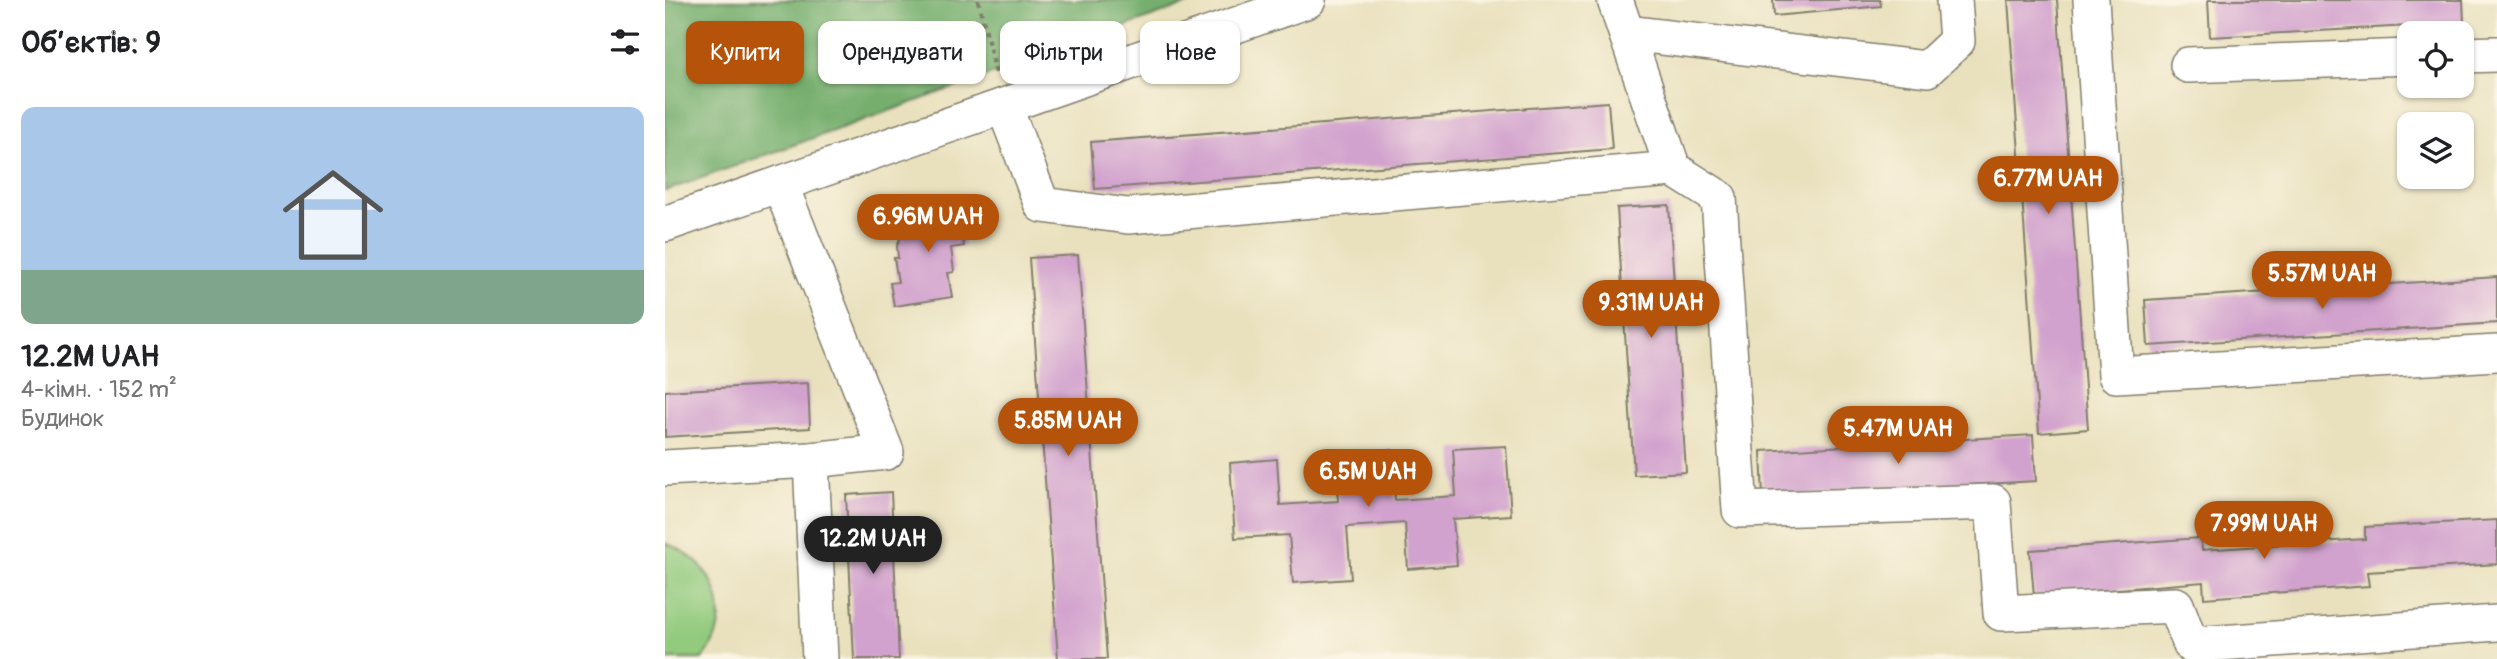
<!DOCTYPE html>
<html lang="uk">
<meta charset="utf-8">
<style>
body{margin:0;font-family:Pangolin,sans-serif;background:#f2f2f2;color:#202124;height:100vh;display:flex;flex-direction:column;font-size:26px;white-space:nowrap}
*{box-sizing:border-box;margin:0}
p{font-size:23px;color:#757577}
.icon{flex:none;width:38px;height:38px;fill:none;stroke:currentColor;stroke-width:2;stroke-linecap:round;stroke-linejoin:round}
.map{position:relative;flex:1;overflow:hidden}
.panel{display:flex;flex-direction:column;background:#fff;width:665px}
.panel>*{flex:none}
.hud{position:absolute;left:21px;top:21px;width:665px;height:63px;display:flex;gap:14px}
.controls{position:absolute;left:1732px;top:21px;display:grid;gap:14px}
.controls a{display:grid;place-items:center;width:77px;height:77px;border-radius:14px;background:#fff;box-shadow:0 2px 5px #0004;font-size:35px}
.price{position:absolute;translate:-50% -60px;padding:0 16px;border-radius:24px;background:#b45309;color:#fff;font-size:23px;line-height:46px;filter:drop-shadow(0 2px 4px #0008)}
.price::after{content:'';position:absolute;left:50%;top:42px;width:21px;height:16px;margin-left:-10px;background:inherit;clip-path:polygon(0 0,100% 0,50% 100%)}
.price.current{background:#222;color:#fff}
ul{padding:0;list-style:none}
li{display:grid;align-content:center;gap:14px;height:371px;padding:0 21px}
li+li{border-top:2px solid #e0e0e0}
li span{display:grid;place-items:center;height:217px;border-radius:14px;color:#555}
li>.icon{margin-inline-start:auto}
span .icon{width:126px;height:126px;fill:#fffc;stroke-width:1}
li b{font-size:30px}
h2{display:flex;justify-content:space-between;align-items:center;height:84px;padding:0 21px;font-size:30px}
.chip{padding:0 24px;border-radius:14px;background:#fff;box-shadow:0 2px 5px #0004;font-size:24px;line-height:63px}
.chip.current{background:#b45309;color:#fff}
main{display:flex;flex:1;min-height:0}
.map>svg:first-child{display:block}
.green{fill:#92ca7e;stroke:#57734d;stroke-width:2}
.forest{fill:#75ae6d;stroke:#486544;stroke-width:2}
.building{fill:#d2a2ce}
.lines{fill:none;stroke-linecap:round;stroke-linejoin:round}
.minor-casing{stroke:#827e6d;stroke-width:38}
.path{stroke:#827e6d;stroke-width:4.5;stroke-dasharray:5 5;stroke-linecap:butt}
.minor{stroke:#fff;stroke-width:35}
</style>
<main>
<section class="panel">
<h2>Об’єктів: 9<svg class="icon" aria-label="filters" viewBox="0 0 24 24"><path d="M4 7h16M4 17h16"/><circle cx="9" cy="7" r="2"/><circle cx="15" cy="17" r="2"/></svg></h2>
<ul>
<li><span style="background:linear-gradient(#a9c7e8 75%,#7fa58c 0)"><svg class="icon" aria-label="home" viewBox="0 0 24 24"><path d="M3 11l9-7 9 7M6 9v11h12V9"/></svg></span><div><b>12.2M UAH</b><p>4-кімн. · 152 m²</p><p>Будинок</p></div></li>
</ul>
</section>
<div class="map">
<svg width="1832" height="659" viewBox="0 0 1832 659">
<rect width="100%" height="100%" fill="#fcf5e5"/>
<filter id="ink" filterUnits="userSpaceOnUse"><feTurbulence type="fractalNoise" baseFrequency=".0143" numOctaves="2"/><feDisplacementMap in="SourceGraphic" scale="14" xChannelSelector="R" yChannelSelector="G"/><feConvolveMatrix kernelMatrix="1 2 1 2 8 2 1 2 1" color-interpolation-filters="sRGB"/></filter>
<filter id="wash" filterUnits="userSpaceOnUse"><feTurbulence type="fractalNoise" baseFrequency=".00686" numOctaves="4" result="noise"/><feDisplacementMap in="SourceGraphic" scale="28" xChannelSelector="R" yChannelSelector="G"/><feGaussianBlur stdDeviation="1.57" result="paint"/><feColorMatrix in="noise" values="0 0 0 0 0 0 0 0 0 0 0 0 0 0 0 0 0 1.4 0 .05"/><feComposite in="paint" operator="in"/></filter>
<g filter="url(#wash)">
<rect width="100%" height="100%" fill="#e9e1be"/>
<path class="green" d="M0,543C49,560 74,616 37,659H0Z"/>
<polygon class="forest" points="0,0 534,0 0,191"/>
<g id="blocks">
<g class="building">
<polygon points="1108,0 1215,0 1216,6 1109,16"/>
<polygon points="1343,0 1392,0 1423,429 1374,433"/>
<polygon points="1543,0 1798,0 1799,23 1545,37"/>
<polygon points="943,102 947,149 430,189 426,142"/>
<polygon points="296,197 299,218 295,219 299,246 286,248 289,272 283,273 287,297 229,306 225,283 233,282 229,258 233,258 232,246 238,232 251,222 260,220 257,203"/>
<polygon points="1004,205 1021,472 969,475 952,208"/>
<polygon points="413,255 442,659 393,659 364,258"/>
<polygon points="1832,277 1832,323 1483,346 1480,300"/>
<polygon points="143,383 145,428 0,437 0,391"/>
<polygon points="1368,435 1371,481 1098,497 1096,451"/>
<polygon points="841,446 846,515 788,519 792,565 743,569 740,523 682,527 686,579 628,583 624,535 570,538 565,463 612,459 615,505 673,501 669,454 727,450 730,500 791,496 788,449"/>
<polygon points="226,492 234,659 189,659 181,495"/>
<polygon points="1832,520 1832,564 1702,572 1704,586 1539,598 1538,582 1369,596 1365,550 1535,538 1537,550 1700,539 1700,527"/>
</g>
</g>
</g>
<g filter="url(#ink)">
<use href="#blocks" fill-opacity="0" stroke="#827e6d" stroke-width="2"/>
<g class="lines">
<g class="minor-casing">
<g id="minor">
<polyline points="950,0 1008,169"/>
<polyline points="1426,0 1451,375 1832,353"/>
<polyline points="963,33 1262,69 1292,41 1289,0"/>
<polyline points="1797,55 1832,54"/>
<polyline points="1523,65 1745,57"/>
<polyline points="339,106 377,205 463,216 1008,169 1054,198 1075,510 1328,502 1336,613 1511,605 1526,645 1832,623"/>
<polyline points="0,224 643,0"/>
<polyline points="146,460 155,659"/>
<polyline points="0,468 146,460 221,452 115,184"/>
</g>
</g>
<polyline class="path" points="313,0 332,77"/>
<use href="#minor" class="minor"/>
</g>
</g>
</svg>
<div class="controls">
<a><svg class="icon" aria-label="locate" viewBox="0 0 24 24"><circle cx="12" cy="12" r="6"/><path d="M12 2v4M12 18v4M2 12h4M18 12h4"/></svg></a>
<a><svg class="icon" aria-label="layers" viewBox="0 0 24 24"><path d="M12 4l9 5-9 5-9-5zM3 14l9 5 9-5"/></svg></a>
</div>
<b class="price" style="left:1383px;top:216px">6.77M UAH</b>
<b class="price" style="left:263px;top:254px">6.96M UAH</b>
<b class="price" style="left:1657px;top:311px">5.57M UAH</b>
<b class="price" style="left:986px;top:340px">9.31M UAH</b>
<b class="price" style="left:403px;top:458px">5.85M UAH</b>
<b class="price" style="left:1233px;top:466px">5.47M UAH</b>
<b class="price" style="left:703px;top:509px">6.5M UAH</b>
<b class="price" style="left:1599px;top:561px">7.99M UAH</b>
<b class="price current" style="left:208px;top:576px">12.2M UAH</b>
<div class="hud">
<a class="chip current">Купити</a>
<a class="chip">Орендувати</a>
<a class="chip">Фільтри</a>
<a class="chip">Нове</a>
</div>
</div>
</main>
